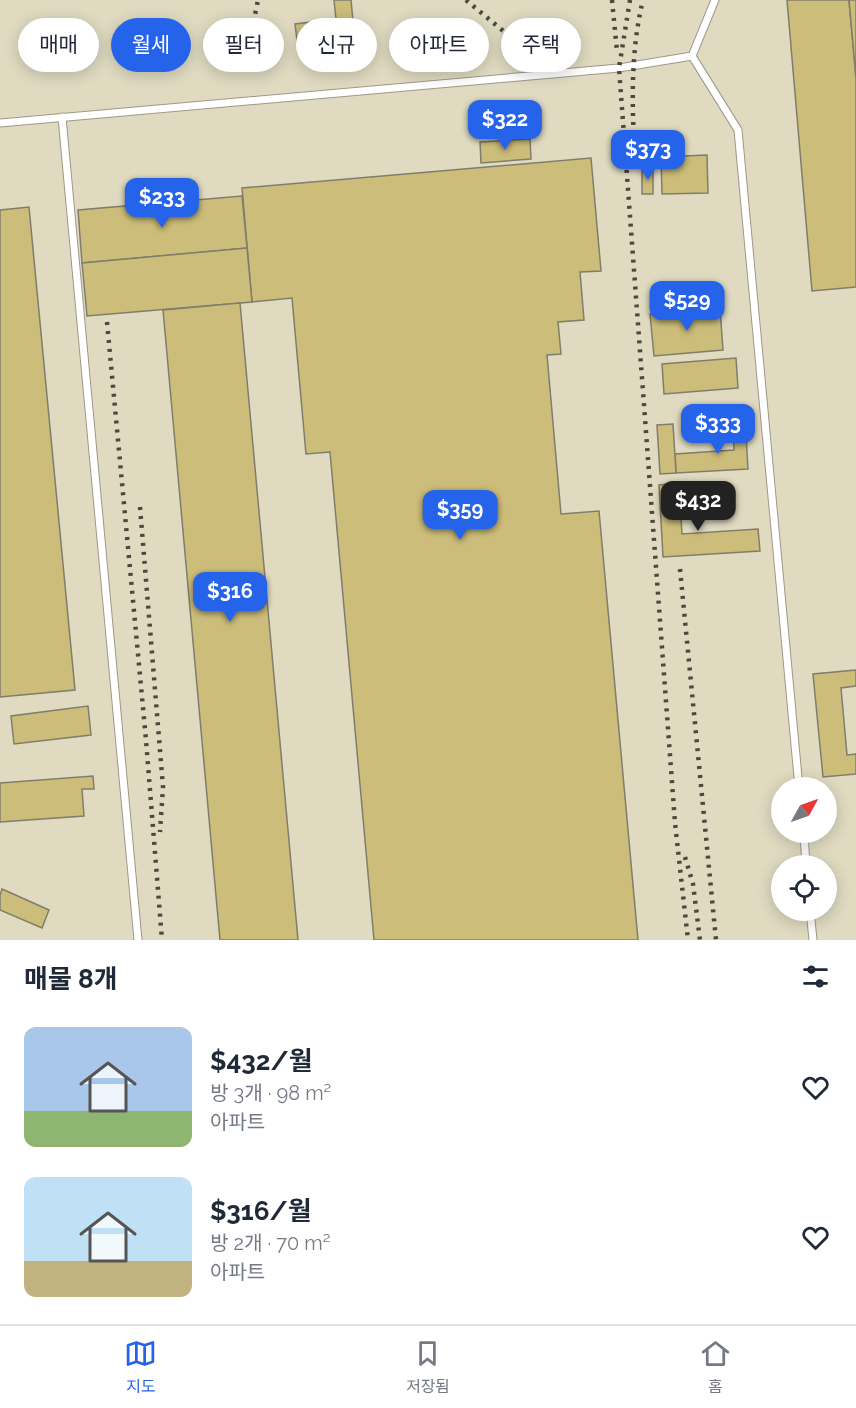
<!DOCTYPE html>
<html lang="ko">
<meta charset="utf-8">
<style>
body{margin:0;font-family:Raleway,"Noto Sans KR",sans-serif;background:#f2f2f3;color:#1f2937;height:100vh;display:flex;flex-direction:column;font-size:22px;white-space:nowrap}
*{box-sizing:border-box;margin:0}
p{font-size:20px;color:#747a83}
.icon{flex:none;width:33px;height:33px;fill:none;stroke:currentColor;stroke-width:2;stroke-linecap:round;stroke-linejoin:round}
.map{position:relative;height:940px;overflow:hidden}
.panel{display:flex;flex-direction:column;background:#fff;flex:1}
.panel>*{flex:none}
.hud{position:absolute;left:18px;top:18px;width:820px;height:54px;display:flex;gap:12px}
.needle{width:39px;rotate:50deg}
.controls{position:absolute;left:771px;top:777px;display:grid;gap:12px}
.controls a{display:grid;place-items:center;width:66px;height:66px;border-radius:50%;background:#fff;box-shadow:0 3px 15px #0003;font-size:30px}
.price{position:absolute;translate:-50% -51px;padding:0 14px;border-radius:12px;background:#2563eb;color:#fff;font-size:20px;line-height:39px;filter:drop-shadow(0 2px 3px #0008)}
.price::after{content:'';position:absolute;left:50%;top:36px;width:18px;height:14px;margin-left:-9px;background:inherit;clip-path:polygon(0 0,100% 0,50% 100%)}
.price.active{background:#222;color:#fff}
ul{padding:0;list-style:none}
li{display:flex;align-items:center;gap:18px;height:150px;padding:0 24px}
li span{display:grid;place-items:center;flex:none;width:168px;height:120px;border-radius:12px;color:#555}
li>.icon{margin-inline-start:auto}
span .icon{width:72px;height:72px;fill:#fffc;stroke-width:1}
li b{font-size:26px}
h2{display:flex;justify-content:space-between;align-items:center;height:72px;padding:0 24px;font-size:26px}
.pill{padding:0 21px;border-radius:27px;background:#fff;box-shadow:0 3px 15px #0003;font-size:21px;line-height:54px}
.pill.active{background:#2563eb;color:#fff}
.dock{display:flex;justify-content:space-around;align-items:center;height:84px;border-top:2px solid #e0e1e3;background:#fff;font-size:16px;color:#747a83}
.dock a{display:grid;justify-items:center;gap:3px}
.dock .active{color:#2563eb}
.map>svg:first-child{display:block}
.built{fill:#dfdac0;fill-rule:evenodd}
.building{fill:#ccbd7a;stroke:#817d6c;stroke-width:1.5}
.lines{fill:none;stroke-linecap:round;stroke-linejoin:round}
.service-casing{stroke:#9d9988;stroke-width:9}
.service{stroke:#fff;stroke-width:7}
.rail{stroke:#4a4940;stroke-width:4.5;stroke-dasharray:3 6;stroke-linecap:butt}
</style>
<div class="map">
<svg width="856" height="940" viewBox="0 0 856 940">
<rect width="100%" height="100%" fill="#eae6d3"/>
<path class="built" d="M0,0H856V940H0ZM782,788H826V832H782ZM782,866H826V910H782Z"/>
<g class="building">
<polygon points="334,0 351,0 355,42 298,48 295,24 336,19"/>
<polygon points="787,0 849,0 856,78 856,287 812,291"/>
<polygon points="849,0 856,0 856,78"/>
<polygon points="530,139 531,159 481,163 480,142"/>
<polygon points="707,155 708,193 662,194 661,157"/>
<polygon points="591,158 601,271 580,272 584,320 558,322 561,354 547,355 561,514 599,511 638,940 374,940 330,452 306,454 292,298 252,302 242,188"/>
<polygon points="653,167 653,194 642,194 642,168"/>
<polygon points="242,196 247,248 82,263 78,210"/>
<polygon points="29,207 75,690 0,697 0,210"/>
<polygon points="247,248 252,302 87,316 82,263"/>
<polygon points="240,303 298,940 220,940 163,310"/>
<polygon points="720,308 723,350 654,356 650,314"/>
<polygon points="736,358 738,388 664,394 662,364"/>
<polygon points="745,418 748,469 676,473 675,454 734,450 733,419"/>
<polygon points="673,424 676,473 660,474 657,425"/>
<polygon points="679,483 682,534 758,529 760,551 663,557 659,485"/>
<polygon points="856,670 856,686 841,688 847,755 856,754 856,774 823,777 813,674"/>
<polygon points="88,706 91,735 14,744 11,716"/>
<polygon points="93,776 94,789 82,789 84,816 0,822 0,783"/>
<polygon points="2,889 49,910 42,928 0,910 0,895"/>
</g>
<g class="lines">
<g class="service-casing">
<g id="service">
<polyline points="692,56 738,130 799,788"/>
<polyline points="62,117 138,940"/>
<polyline points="0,123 619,68 692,56 715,0"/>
<polyline points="804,832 806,866"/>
<polyline points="810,910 813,940"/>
</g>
</g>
<use href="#service" class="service"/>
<g class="rail">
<polyline points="466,0 525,49"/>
<polyline points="612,0 617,51"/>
<polyline points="630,0 619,68 675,823 688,940"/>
<polyline points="248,49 258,0"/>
<path d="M635,161C632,107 630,53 643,0"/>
<polyline points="107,322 146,740 162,940"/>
<polyline points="140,507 163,787 160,832"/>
<polyline points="680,569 716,940"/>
<polyline points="685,857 693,884 700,940"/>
</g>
</g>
</svg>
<div class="controls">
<a><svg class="needle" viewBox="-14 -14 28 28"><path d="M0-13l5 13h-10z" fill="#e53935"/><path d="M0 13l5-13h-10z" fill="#747a83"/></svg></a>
<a><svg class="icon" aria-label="locate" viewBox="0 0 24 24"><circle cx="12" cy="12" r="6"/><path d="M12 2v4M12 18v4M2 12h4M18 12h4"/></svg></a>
</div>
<b class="price" style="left:505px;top:151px">$322</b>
<b class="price" style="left:648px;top:181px">$373</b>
<b class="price" style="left:162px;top:229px">$233</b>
<b class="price" style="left:687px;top:332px">$529</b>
<b class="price" style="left:718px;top:455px">$333</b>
<b class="price active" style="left:698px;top:532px">$432</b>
<b class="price" style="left:460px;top:541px">$359</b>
<b class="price" style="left:230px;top:623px">$316</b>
<div class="hud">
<a class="pill">매매</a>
<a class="pill active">월세</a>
<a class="pill">필터</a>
<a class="pill">신규</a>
<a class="pill">아파트</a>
<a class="pill">주택</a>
</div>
</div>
<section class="panel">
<h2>매물 8개<svg class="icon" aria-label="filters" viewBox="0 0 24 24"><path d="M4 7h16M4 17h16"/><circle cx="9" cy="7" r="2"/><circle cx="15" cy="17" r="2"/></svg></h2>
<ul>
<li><span style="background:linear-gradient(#a9c7e8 70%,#8fb573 0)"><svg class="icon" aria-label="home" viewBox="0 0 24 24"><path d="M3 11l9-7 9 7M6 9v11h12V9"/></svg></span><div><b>$432/월</b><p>방 3개 · 98 m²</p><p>아파트</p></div><svg class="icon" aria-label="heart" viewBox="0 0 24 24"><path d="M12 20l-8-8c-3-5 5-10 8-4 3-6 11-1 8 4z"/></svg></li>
<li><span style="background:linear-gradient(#bfe0f5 70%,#c2b280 0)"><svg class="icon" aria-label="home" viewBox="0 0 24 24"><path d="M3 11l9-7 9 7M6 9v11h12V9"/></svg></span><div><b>$316/월</b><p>방 2개 · 70 m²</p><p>아파트</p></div><svg class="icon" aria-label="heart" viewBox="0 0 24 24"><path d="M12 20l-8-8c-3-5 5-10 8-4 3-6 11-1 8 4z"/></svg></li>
</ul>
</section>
<nav class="dock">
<a class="active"><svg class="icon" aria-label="map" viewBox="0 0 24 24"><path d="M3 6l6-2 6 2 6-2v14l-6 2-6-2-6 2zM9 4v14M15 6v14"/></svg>지도</a>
<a><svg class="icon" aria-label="saved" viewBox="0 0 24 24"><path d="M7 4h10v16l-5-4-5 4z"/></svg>저장됨</a>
<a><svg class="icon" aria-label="home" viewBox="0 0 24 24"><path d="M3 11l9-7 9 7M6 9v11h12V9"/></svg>홈</a>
</nav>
